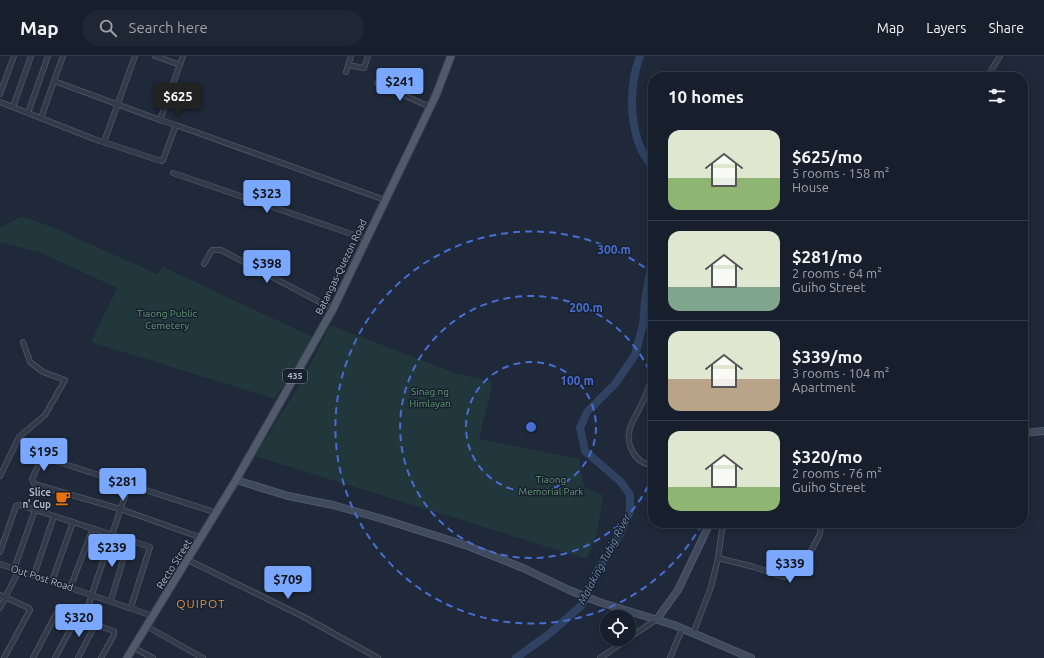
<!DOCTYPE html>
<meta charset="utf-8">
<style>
body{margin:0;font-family:Ubuntu,sans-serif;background:#202734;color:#f1f3f6;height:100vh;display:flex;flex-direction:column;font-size:15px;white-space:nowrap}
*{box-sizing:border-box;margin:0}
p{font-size:13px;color:#9ea2a9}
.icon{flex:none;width:22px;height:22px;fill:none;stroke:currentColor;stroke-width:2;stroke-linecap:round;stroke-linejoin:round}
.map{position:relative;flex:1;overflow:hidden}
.drawer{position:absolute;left:648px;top:16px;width:380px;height:456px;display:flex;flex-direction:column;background:#171f2c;border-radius:16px;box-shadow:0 2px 10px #0003,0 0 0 1px #363d48}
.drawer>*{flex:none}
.buttons{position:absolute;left:600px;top:554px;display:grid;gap:8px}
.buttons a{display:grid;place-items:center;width:36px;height:36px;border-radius:50%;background:#171f2c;box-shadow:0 2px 10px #0003,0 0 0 1px #363d48;font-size:20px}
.price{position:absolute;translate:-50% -34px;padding:0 9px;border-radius:4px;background:#7aa7ff;color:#111;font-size:13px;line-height:26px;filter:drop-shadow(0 1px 2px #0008)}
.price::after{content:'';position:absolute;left:50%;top:24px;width:12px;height:9px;margin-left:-6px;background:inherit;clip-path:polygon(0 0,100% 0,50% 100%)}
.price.active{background:#222;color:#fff}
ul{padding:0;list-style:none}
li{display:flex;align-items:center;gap:12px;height:100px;padding:0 20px}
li+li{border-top:1px solid #363d48}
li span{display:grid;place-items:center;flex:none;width:112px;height:80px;border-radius:12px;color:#555}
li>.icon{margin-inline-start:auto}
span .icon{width:48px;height:48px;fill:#fffc;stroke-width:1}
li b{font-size:17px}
h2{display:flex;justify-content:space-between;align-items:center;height:48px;padding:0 20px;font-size:17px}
header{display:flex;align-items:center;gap:24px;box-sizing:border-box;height:56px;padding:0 20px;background:#171f2c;border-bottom:1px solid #363d48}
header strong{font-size:19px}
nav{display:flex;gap:22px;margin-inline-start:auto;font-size:14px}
.search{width:280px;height:36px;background:#202734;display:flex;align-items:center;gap:10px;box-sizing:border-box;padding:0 14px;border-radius:16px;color:#9ea2a9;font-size:15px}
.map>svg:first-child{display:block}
.green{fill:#21373b}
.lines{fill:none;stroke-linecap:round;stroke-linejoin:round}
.river{stroke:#2f4261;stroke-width:8}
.street-casing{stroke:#505968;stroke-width:6}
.secondary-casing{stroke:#505968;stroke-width:8}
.primary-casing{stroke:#3c4554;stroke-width:9}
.street{stroke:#333b4a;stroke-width:4.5}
.secondary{stroke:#404a5e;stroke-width:6}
.primary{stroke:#505a6b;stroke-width:7}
.ring{fill:none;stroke:#486dd3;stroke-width:2;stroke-dasharray:7 5}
.labels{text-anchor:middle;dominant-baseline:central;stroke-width:3;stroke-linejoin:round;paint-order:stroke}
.shield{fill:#18212f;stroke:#808999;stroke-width:1}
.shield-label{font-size:9px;font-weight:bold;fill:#adb6c7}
.street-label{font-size:10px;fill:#adb6c7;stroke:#18212f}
.park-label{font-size:10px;fill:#639972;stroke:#18212f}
.poi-label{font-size:10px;font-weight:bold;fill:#adb6c7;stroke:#18212f;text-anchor:end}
.water-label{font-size:11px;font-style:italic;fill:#738bb2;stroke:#18212f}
.quarter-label{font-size:12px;letter-spacing:1px;fill:#dc9553;stroke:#18212f}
.centre{fill:#486dd3;stroke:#18212f;stroke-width:2}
.ring-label{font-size:12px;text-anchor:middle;font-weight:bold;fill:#486dd3;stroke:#18212f;stroke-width:3;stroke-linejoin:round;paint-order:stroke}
</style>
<header>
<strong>Map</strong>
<div class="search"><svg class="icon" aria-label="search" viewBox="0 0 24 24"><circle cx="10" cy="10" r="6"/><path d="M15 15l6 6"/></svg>Search here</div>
<nav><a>Map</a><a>Layers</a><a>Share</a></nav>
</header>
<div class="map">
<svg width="1044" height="602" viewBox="0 0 1044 602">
<rect width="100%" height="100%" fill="#1f293a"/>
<g class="green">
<polygon points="21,160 52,171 157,218 163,211 313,281 275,343 91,286 117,232 42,197 0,186 0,172"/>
<polygon points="330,269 455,317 493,326 479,383 579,403 584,431 603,439 597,477 587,503 255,400 303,323"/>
</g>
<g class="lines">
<g class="river">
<path d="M640,0C630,26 629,61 639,88C642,96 648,105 653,112"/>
<polyline points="516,602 549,578 582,549 597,516 620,478 630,455 630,439 621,426 585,395 580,372 587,356 615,328 635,299 643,269 645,245 653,199"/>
</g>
<g class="street-casing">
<g id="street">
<polyline points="63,0 54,25 160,64"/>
<polyline points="155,0 180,9"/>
<polyline points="348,9 364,12 368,0"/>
<polyline points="346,16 351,0"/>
<polyline points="987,21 1000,0"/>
<polyline points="377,27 430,51"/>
<polyline points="0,38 14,0"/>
<polyline points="0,46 94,83 161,105 163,104 176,69 385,144"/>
<polyline points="13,51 31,0"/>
<polyline points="28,57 48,0"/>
<polyline points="41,62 54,25"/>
<polyline points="176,69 160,64 183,0"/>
<polyline points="104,86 135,0"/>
<polyline points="173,117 366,183"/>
<polyline points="204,208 212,194 221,194 333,253"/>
<path d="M653,320C649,330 646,340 641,349C638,357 632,364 630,372C625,388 635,408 653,409"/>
<polyline points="0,420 19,381 45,359 65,324 43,316 30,306 23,286"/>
<polyline points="202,482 120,453 34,428 32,423 41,403 46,402 217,457"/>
<polyline points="0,496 16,450 20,449 150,491 131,551"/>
<polyline points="718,502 754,511 784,521 804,508 820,478 821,467"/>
<polyline points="188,504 302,560 378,602"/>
<polyline points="0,508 153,560"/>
<polyline points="14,513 35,454"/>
<polyline points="34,519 54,460"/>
<polyline points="52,525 73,466"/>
<polyline points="70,532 93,472"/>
<polyline points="0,539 29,552 30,554 4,602"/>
<polyline points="111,544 129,484"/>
<polyline points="0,552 19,514"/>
<polyline points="83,565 129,428"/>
<polyline points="146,570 203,602"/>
<polyline points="693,578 711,531 718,502 723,467"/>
<polyline points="629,582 657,563"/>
<polyline points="134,592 153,602"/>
<polyline points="33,602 56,558 59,557 114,575 114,579 101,602"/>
<polyline points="55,602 76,563"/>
<polyline points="78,602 95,569"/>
<polyline points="600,602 628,583"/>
<polyline points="670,602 682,573"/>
</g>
</g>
<g class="secondary-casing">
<g id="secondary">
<polyline points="1023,377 1044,375"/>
<polyline points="236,424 288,440 333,449 386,464 468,490 523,512 569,534 599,546 674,569 751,602"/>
<polyline points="657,563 678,534 710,467"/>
</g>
</g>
<g class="primary-casing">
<polyline id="primary" points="127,602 236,424 333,253 436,39 451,0"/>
</g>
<use href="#street" class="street"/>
<use href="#secondary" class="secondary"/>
<use href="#primary" class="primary"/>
</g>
<g class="ring">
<circle cx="531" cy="371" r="65"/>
<path d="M653 419A131 131 0 1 1 653 323"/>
<path d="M702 468A196 196 0 1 1 652 217"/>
</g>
<defs>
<g id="cafe-bare" transform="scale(1.2)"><path d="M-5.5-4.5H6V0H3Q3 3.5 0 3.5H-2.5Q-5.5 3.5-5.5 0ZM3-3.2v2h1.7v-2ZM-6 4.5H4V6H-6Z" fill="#e8710a" stroke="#18212f" stroke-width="2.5" paint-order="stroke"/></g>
</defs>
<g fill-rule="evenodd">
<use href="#cafe-bare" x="63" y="442"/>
</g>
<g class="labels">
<rect class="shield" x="283" y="313" width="24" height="14" rx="3"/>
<g class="shield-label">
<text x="295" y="320">435</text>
</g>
<g class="street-label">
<text transform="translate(341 211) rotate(-64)">Batangas-Quezon Road</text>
<text transform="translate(174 508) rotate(-58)">Recto Street</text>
<text transform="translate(42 522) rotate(18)">Out Post Road</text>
</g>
<g class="park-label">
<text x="167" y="257">Tiaong Public<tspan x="167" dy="12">Cemetery</tspan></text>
<text x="430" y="335">Sinag ng<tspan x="430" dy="12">Himlayan</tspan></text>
<text x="551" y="423">Tiaong<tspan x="551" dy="12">Memorial Park</tspan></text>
</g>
<g class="poi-label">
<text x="51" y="436">Slice<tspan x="51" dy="12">n' Cup</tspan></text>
</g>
<g class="water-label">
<text transform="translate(604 503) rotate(-62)">Malaking Tubig River</text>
</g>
<g class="quarter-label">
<text x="201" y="547">QUIPOT</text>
</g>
</g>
<circle cx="531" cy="371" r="6" class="centre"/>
<g class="ring-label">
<text x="614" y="198">300 m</text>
<text x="586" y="256">200 m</text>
<text x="577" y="329">100 m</text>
</g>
</svg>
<div class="buttons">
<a><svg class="icon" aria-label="locate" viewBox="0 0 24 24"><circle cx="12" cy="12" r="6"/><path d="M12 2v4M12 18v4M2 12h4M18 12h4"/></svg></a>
</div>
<b class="price" style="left:400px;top:46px">$241</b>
<b class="price active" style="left:178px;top:61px">$625</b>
<b class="price" style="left:267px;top:158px">$323</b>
<b class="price" style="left:267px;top:228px">$398</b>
<b class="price" style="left:44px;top:416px">$195</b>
<b class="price" style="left:123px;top:446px">$281</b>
<b class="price" style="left:112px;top:512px">$239</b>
<b class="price" style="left:790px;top:528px">$339</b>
<b class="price" style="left:288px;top:544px">$709</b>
<b class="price" style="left:79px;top:582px">$320</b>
<section class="drawer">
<h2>10 homes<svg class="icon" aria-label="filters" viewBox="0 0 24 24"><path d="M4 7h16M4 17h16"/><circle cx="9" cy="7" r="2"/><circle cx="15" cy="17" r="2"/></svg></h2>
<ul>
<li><span style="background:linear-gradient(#dfe7d0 60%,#8fb573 0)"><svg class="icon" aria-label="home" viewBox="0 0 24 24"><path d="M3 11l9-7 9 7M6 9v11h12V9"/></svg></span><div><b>$625/mo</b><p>5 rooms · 158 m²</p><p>House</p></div></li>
<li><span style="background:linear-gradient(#dfe7d0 70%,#7fa58c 0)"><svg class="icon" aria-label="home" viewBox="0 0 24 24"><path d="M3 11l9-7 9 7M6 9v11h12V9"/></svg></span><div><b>$281/mo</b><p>2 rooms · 64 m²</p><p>Guiho Street</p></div></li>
<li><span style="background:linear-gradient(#dfe7d0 60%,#b9a48a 0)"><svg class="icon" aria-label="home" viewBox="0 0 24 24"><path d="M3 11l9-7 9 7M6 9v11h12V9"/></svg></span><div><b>$339/mo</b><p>3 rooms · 104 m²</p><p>Apartment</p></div></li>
<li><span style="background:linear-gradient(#dfe7d0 70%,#8fb573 0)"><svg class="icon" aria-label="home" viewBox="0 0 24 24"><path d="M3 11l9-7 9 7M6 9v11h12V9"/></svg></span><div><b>$320/mo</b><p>2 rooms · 76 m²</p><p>Guiho Street</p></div></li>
</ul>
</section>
</div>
